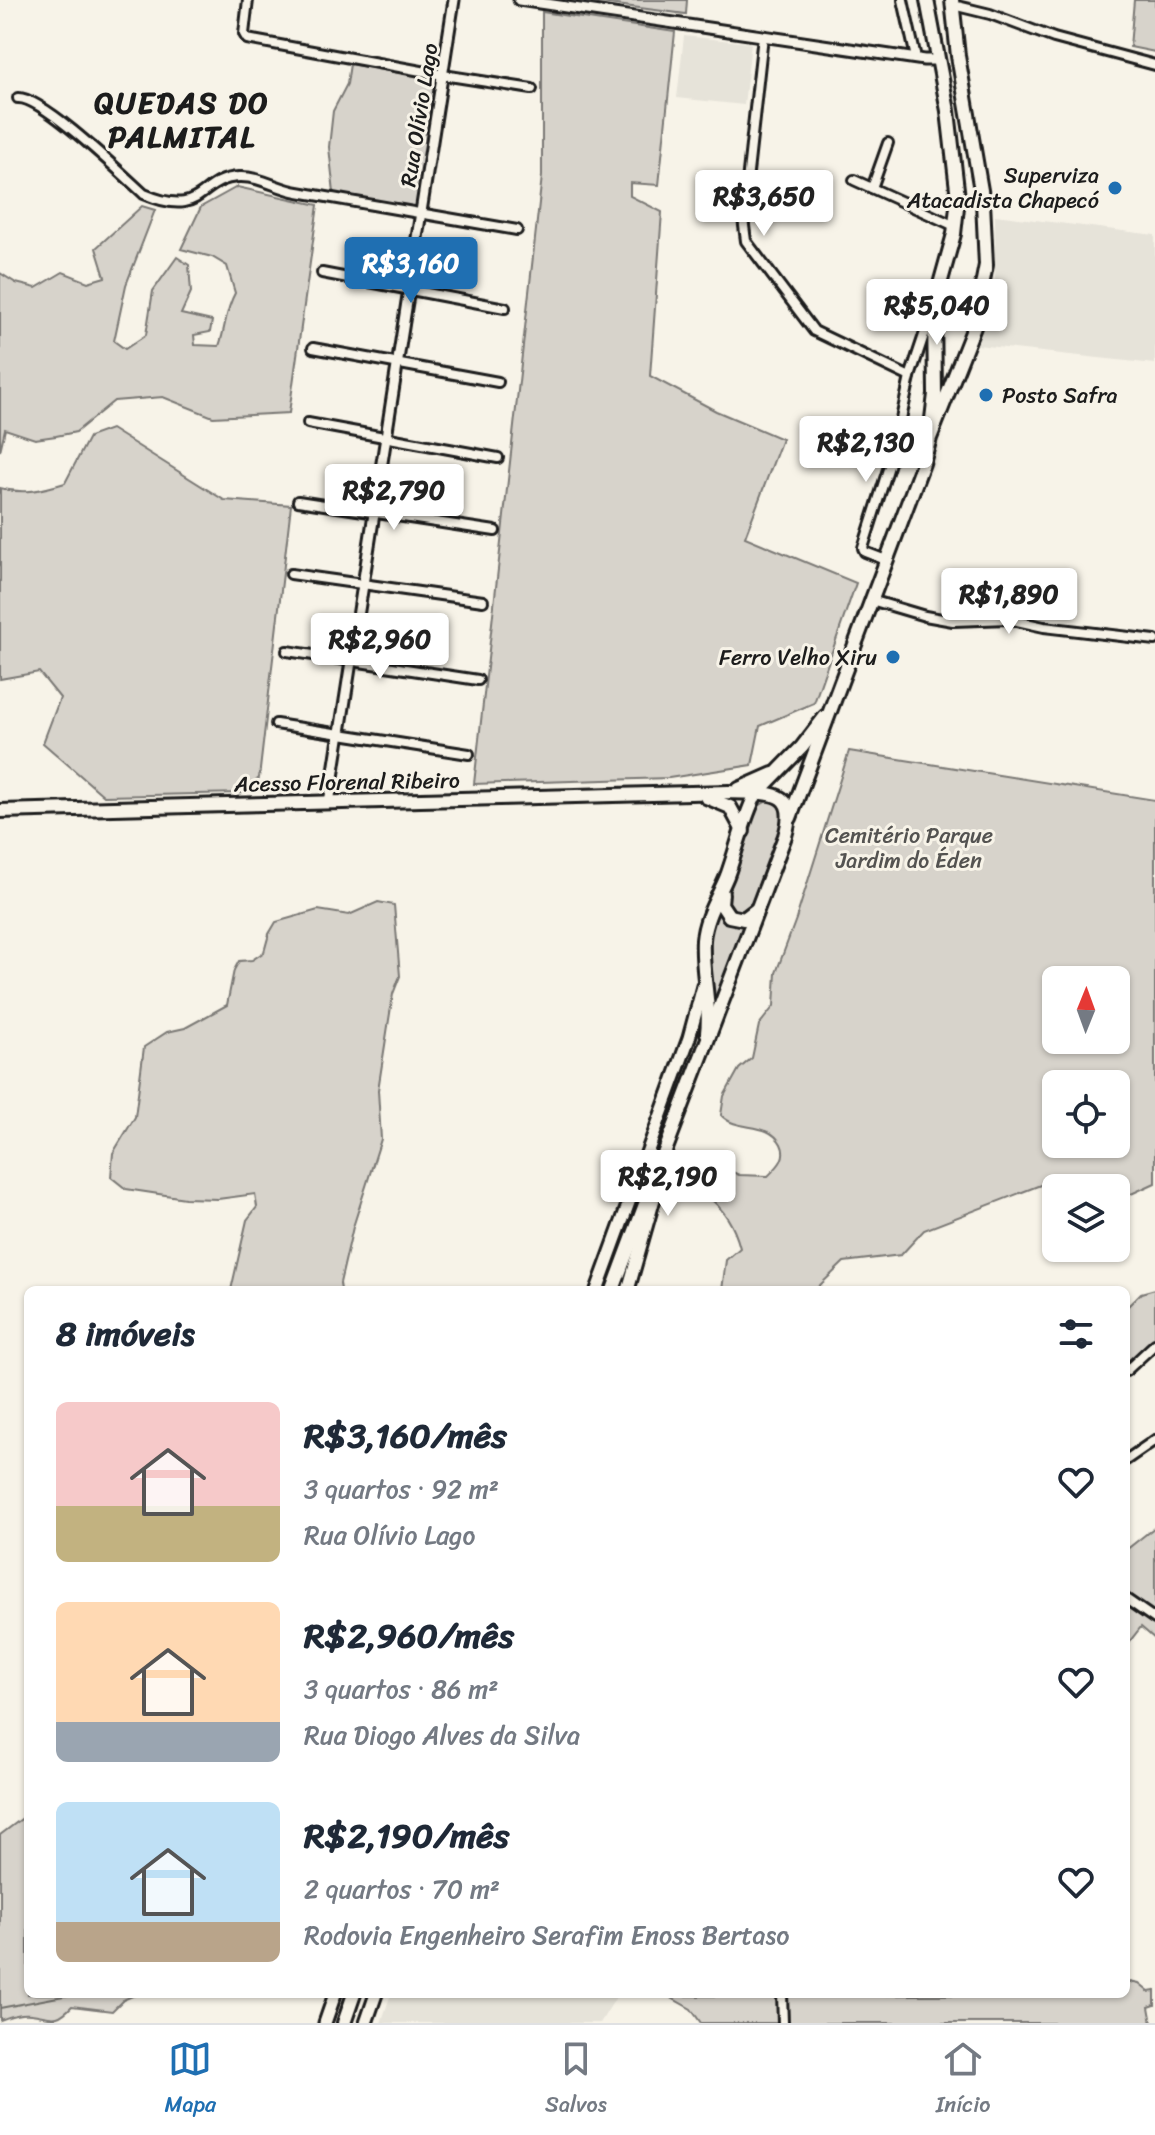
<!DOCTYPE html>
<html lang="pt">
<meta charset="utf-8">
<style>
body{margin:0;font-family:Sriracha,sans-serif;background:#f6f6f7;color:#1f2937;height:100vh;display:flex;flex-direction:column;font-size:30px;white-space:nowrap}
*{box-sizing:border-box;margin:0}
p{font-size:26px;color:#747a83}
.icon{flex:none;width:44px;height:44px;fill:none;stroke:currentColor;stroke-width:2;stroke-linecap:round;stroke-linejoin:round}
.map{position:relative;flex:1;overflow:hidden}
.panel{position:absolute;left:24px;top:1286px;width:1106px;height:712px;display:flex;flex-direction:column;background:#fff;border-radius:12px;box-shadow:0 2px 6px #0004}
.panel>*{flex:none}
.needle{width:52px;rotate:1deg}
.buttons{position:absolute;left:1042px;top:966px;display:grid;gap:16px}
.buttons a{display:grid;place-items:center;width:88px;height:88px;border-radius:12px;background:#fff;box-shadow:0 2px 6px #0004;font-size:40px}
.price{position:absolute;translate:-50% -68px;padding:0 18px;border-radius:8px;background:#fff;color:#222;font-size:26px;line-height:52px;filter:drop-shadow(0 2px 4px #0008)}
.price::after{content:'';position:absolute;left:50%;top:48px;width:24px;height:18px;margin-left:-12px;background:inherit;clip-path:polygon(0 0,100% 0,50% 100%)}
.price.current{background:#1f6fb2;color:#fff}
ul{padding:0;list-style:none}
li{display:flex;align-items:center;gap:24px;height:200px;padding:0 32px}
li span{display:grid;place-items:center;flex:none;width:224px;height:160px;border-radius:12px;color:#555}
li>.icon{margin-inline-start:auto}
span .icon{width:96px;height:96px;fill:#fffc;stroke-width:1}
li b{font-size:34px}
h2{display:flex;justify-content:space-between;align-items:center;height:96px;padding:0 32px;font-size:34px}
.tabs{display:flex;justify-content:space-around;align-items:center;height:112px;border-top:2px solid #e0e1e3;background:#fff;font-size:22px;color:#747a83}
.tabs a{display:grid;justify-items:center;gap:4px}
.tabs .current{color:#1f6fb2}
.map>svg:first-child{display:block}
.built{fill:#e6e3d9}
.green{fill:#d7d3cb;stroke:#7a7874;stroke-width:2;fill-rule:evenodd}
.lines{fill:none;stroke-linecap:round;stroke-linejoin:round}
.stream{stroke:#72716c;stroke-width:2}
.minor-casing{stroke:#1c1c1c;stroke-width:14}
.tertiary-casing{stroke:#1c1c1c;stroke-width:15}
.secondary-casing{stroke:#1c1c1c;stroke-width:17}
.primary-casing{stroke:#1c1c1c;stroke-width:18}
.trunk-casing{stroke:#1c1c1c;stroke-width:18}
.minor{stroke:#f7f3e8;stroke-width:8}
.tertiary{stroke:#f7f3e8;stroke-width:9}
.secondary{stroke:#f7f3e8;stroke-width:11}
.primary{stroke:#f7f3e8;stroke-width:12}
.trunk{stroke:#f7f3e8;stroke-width:12}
.poi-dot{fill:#1f6fb2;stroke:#f7f3e8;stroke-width:3}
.labels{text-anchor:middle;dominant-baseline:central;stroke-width:6;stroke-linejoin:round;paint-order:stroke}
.street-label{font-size:22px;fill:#1c1c1c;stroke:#f7f3e8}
.poi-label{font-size:22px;fill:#1c1c1c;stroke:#f7f3e8;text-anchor:end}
.park-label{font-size:22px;fill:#545351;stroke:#f7f3e8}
.district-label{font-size:30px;font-weight:bold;letter-spacing:2px;fill:#1c1c1c;stroke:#f7f3e8}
</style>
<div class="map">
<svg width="1155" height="2023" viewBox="0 0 1155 2023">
<rect width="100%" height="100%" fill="#f7f3e8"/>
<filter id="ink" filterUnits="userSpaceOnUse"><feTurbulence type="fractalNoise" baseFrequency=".0125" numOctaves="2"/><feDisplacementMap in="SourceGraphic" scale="16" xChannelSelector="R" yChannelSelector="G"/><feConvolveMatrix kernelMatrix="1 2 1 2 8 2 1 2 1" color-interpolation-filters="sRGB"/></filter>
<g filter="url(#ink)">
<g class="built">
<polygon points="684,36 751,43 744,105 677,98"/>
<polygon points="995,215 1155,235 1155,364 977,345 988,316 995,286"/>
<polygon points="391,1994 618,1994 600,2023 381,2023"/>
</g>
<g class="green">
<polygon points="578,0 687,0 686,14"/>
<polygon points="1134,0 1155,0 1155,52 1130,47"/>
<polygon points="542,12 675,32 659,185 630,183 630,196 662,212 650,376 716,411 782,439 745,537 856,583 814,703 760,726 752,765 669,778 474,784 542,176"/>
<polygon points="350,64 440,80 418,208 334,193 329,147 333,111 347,84"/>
<path d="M237,187L318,205L289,413L213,417L163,397L114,401L76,432L56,436L35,439L5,429L0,451V273L16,283L36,288L63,272L88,282L105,277L96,248L142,206L155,210L126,285L114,341L125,349L146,335L153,291L177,257L189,265L191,292L181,314L212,321L210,332L194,335L195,345L219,346C226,327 225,311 235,293L227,266L212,257L181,249L201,207Z"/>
<path d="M111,429L224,500L291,505L259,778L243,793L104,796L43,743L60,698L39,672L0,679V488C23,495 42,490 65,483L89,437Z"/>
<path d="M849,751L1155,800V1183L1116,1201V1188H1061L1056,1179L924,1230L901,1255L844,1262L815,1290H722L726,1260L740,1248C734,1225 724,1209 706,1195L705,1172L711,1162L739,1175L768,1176C777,1167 788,1158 781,1144C768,1120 737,1133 721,1115L724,1096L739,1069L752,1058L759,1025L774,1006L776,973L796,919ZM1056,980H1116V1040H1056ZM1056,1084H1116V1144H1056Z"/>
<path d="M767,801L777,802L784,817L752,907C743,914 735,914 726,906L725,890L757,807Z"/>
<polygon points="378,902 394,905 400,976 393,994 378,1090 381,1139 353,1227 340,1283 341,1290 231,1290 247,1220 257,1207 255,1194 218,1199 185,1198 126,1189 111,1177 113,1153 135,1117 144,1047 167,1032 185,1028 227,1005 234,970 239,961 252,960 264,952 269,934 276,922 318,910 349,915"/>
<polygon points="714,908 725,919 745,926 715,1007 713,1007 705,946"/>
<polygon points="1155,1289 1155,1344 1126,1371 1126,1308 1141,1293"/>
<polygon points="1155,1527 1155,1639 1141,1627 1126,1646 1126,1550"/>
<path d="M28,1814V1994H137L123,2000L112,2011L72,2006C56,2023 53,2017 31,2014C20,2013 11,2016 0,2020V1835Z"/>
<polygon points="1130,1982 1139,1984 1149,1992 1155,1991 1155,2005 1149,2007 1152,2023 701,2023 691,2009 668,1996 1126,1994 1126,1984"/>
</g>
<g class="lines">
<polyline class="stream" points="0,2008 74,1994"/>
<g class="minor-casing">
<g id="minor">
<polyline points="248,0 244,34 247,39 443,75 532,89"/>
<polyline points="903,0 916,58"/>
<polyline points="953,5 990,14 1054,38 1155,65"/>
<polyline points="763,36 743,218 746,241 814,331 910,377"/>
<path d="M18,98C43,97 122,174 144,194C205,220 197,179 239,177C259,176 279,189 298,192C371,205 444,217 517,230"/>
<polyline points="854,180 955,226"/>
<polyline points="872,188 888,143"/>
<polyline points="322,273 505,308"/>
<polyline points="313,348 498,382"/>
<polyline points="308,423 498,458"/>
<polyline points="298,501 495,531"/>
<polyline points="886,560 865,552 863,548 895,447 910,377 931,314"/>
<polyline points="291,574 483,601"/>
<polyline points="871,600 925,616 953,621 1008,619 1044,627 1155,640"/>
<polyline points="287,651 478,680"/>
<polyline points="276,724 469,754"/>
<polyline points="1126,1371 1155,1344"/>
<polyline points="1126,1460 1155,1440"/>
<polyline points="1126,1599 1155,1619"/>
<polyline points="782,1994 783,2023"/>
</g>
</g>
<g class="tertiary-casing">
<g id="tertiary">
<polyline points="519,0 924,60 939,60"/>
<polyline points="329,803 454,0"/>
</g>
</g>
<g class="secondary-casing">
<g id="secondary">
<polyline points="597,1290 689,1038 703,986"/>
<polyline points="628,1290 664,1164"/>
<polyline points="325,2023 335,1994"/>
<polyline points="366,2023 376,1994"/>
</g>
</g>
<g class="primary-casing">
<g id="primary">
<polyline points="927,0 948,111 958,198 954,234 934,306 935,394 932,419"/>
<path d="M941,292L946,312C957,320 968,316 979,309"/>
<polyline points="756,794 802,747 825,717"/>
<polyline points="790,818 923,463 930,438 974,327 986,265 983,202 958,56 952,0"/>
</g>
</g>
<g class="trunk-casing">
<g id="trunk">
<polyline points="739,789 773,774"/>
<polyline points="706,797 730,807 743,831"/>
<path d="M0,811L729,792C766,794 800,786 785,836C728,988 669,1138 613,1290"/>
<polyline points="722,893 721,904 729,916 744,919 757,909"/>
<path d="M707,1033C711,1002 701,971 703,940C705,916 718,898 727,876C737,849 743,819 756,794"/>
<polyline points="344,2023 354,1994"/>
</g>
</g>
<use href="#minor" class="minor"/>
<use href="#tertiary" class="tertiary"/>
<use href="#secondary" class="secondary"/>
<use href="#primary" class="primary"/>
<use href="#trunk" class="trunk"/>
</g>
</g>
<g class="poi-dot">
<circle cx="1115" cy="188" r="8"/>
<circle cx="986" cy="395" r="8"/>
<circle cx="893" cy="657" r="8"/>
</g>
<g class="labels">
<g class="street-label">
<text transform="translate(419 115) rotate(-81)">Rua Olívio Lago</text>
<text transform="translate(347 782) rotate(-1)">Acesso Florenal Ribeiro</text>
</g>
<g class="poi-label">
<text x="1099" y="175">Superviza<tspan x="1099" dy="25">Atacadista Chapecó</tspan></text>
<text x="1002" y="395" text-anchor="start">Posto Safra</text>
<text x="877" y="657">Ferro Velho Xiru</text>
</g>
<g class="park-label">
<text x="909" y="835">Cemitério Parque<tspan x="909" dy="25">Jardim do Éden</tspan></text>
</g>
<g class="district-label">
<text x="182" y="103">QUEDAS DO<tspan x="182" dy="34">PALMITAL</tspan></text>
</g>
</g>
</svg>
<div class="buttons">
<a><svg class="needle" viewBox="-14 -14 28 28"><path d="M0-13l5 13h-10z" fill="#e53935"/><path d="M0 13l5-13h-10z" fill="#747a83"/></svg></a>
<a><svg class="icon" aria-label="locate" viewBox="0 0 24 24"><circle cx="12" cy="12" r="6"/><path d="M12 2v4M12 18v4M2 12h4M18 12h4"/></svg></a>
<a><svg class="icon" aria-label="layers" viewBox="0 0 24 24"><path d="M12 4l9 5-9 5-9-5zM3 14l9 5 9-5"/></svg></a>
</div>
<b class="price" style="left:764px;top:238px">R$3,650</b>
<b class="price current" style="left:411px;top:305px">R$3,160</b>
<b class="price" style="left:937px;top:347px">R$5,040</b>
<b class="price" style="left:866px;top:484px">R$2,130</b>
<b class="price" style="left:394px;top:532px">R$2,790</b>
<b class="price" style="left:1009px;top:636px">R$1,890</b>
<b class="price" style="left:380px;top:681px">R$2,960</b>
<b class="price" style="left:668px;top:1218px">R$2,190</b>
<section class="panel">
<h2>8 imóveis<svg class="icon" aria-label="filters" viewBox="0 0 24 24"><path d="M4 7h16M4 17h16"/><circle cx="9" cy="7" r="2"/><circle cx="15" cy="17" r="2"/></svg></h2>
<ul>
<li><span style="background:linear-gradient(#f6c9c9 65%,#c2b280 0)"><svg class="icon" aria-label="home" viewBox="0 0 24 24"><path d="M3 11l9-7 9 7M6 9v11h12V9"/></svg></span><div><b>R$3,160/mês</b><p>3 quartos · 92 m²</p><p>Rua Olívio Lago</p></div><svg class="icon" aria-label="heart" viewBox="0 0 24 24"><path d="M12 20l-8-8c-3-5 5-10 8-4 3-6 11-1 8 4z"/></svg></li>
<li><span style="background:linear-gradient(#ffd9b3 75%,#9aa5b1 0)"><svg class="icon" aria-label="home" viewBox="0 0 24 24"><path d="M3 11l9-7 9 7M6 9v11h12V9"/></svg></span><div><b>R$2,960/mês</b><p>3 quartos · 86 m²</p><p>Rua Diogo Alves da Silva</p></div><svg class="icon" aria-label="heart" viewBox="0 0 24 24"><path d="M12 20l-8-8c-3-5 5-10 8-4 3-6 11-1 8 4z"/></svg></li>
<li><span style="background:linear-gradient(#bfe0f5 75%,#b9a48a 0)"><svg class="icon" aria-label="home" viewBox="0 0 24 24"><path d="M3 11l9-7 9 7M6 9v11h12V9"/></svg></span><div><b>R$2,190/mês</b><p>2 quartos · 70 m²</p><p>Rodovia Engenheiro Serafim Enoss Bertaso</p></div><svg class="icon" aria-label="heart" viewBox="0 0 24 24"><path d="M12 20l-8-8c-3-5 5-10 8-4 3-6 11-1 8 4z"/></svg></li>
</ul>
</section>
</div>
<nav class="tabs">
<a class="current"><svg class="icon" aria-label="map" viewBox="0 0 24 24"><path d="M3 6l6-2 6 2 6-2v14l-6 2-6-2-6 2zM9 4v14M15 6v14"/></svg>Mapa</a>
<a><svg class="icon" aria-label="saved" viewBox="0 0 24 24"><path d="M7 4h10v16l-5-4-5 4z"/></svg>Salvos</a>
<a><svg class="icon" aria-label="home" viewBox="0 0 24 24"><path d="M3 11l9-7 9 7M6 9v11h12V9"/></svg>Início</a>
</nav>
